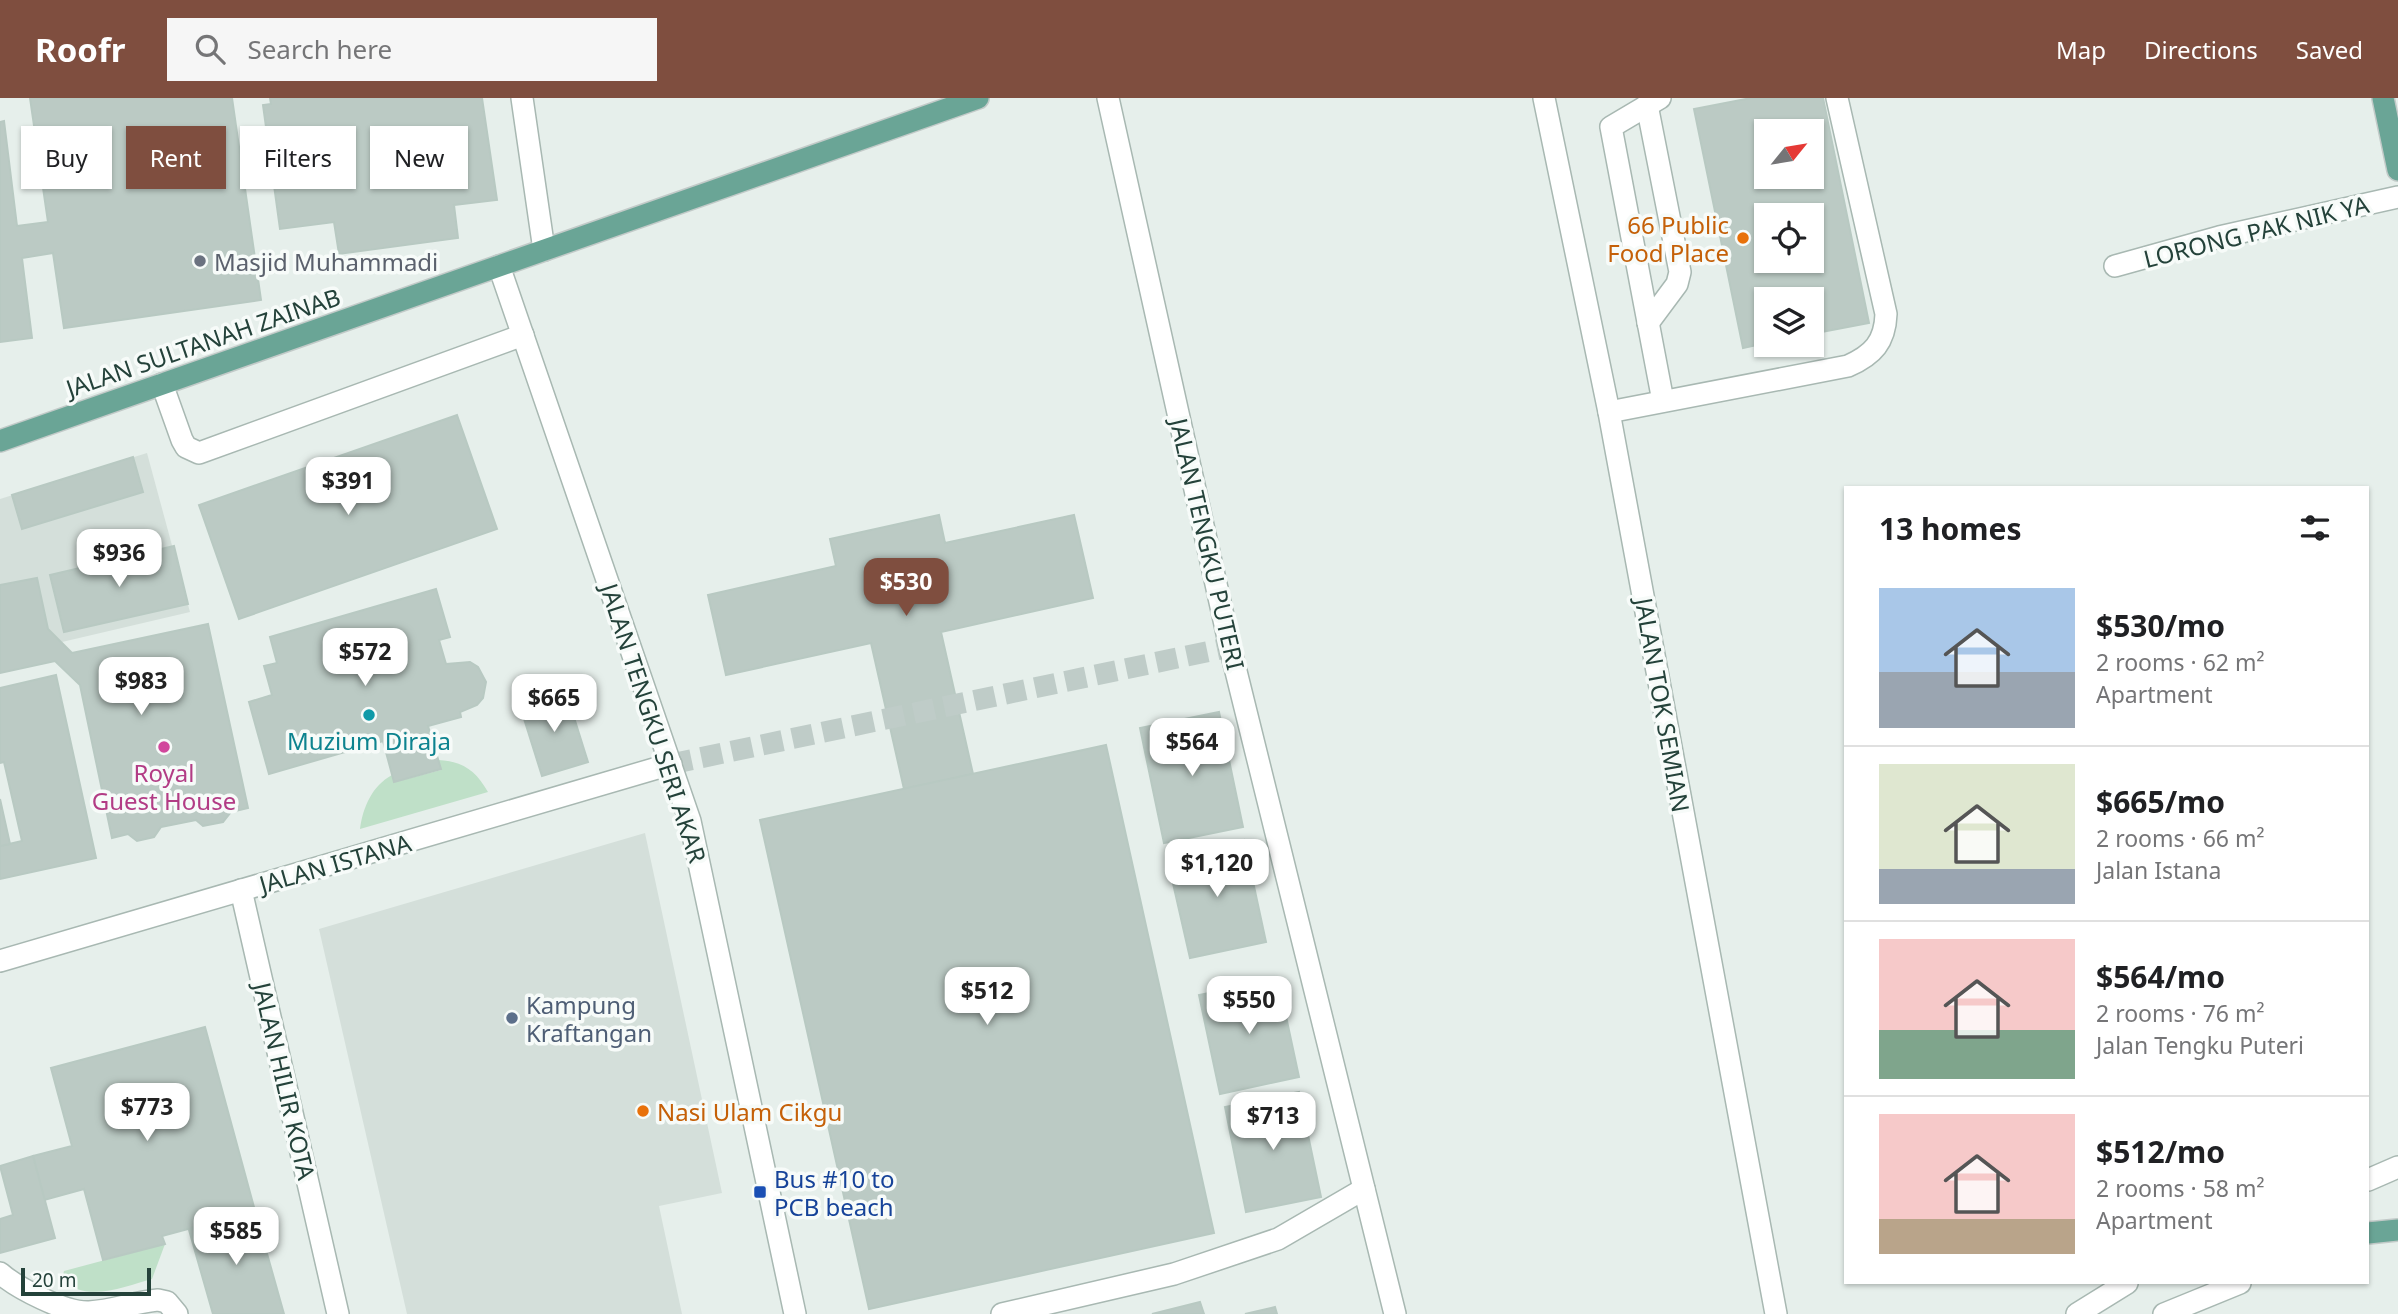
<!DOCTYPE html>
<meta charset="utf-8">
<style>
body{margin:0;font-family:"Noto Sans",sans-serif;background:#f6f6f6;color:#202124;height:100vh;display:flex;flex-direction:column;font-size:26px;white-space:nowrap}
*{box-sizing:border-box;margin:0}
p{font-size:23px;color:#757577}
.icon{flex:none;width:38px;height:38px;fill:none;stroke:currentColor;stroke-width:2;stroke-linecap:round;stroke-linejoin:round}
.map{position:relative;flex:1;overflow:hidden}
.drawer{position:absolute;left:1844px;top:388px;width:525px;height:798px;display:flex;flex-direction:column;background:#fff;border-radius:0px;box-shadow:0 2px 5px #0004}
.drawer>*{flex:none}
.guide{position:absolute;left:21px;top:28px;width:665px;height:63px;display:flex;gap:14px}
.needle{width:46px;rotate:60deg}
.controls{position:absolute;left:1754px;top:21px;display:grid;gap:14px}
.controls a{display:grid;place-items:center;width:70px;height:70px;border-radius:0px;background:#fff;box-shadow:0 2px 5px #0004;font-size:35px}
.scale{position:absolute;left:21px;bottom:18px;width:130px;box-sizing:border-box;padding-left:7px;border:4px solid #24423a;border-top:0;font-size:19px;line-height:24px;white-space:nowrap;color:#24423a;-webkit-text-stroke:5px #f7fbf9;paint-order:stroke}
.price{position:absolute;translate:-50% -60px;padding:0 16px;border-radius:14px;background:#fff;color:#222;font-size:23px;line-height:46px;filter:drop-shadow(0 2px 4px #0008)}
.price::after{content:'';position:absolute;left:50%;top:42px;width:21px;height:16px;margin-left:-10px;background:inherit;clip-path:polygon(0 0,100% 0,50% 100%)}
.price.selected{background:#7f4e3f;color:#fff}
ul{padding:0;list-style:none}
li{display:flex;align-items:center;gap:21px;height:175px;padding:0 35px}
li+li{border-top:2px solid #e0e0e0}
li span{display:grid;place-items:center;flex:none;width:196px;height:140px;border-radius:0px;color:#555}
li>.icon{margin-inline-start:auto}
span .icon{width:84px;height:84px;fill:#fffc;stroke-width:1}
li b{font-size:30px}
h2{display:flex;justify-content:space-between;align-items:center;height:84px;padding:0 35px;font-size:30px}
.tag{padding:0 24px;border-radius:0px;background:#fff;box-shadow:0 2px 5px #0004;font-size:24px;line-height:63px}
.tag.selected{background:#7f4e3f;color:#fff}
header{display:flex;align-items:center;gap:42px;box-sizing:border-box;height:98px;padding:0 35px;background:#7f4e3f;color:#fff}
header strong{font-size:33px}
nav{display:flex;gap:38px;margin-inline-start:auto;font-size:24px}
.search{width:490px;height:63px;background:#f6f6f6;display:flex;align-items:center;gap:18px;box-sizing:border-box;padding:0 24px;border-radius:0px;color:#757577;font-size:26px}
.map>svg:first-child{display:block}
.built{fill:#d4dfda}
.green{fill:#bfe0c8}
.building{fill:#bbcac4;stroke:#b8c9c2;stroke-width:2;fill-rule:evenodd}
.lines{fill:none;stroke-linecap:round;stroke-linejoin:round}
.minor-tunnel{stroke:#bfccc8;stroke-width:21;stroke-dasharray:21 10;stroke-linecap:butt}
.minor-casing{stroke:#a8b8b2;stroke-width:24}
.major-casing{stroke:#c2cac8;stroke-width:24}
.minor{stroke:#fff;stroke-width:21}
.major{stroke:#6aa596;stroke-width:21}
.food-dot{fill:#e8710a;stroke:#f7fbf9;stroke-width:2.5}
.worship-dot{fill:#6b7280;stroke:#f7fbf9;stroke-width:2.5}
.culture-dot{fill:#0f9aa8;stroke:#f7fbf9;stroke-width:2.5}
.hotel-dot{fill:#d1479c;stroke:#f7fbf9;stroke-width:2.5}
.service-dot{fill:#5c6f8a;stroke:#f7fbf9;stroke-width:2.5}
.transit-dot{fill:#1a4fb4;stroke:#f7fbf9;stroke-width:2.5}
.labels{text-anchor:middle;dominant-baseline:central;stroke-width:7;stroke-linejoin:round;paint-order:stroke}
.food-label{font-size:24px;fill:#c56008;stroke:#f7fbf9;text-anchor:end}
.street-label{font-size:24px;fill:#24423a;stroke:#f7fbf9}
.worship-label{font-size:24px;fill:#5b616d;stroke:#f7fbf9;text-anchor:start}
.culture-label{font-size:24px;fill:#0d838f;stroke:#f7fbf9}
.hotel-label{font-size:24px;fill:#b23c85;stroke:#f7fbf9}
.service-label{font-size:24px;fill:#4e5e75;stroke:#f7fbf9;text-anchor:start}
.transit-label{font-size:24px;fill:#164399;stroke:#f7fbf9;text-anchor:start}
</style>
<header>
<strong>Roofr</strong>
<div class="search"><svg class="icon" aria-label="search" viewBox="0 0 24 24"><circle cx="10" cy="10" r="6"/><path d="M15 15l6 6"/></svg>Search here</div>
<nav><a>Map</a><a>Directions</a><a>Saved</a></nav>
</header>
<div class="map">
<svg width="2398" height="1216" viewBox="0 0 2398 1216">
<rect width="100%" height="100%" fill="#e6efeb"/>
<g class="built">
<polygon points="147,355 190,514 62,544 48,531 37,480 0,487 0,401"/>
<polygon points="645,735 722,1095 659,1108 682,1216 407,1216 319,831"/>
</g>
<g class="green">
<path d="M438,662C463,663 476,673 488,694L360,731C363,709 372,688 392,677L395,684L441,672Z"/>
<path d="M165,1146L152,1181C126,1188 85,1206 62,1181L64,1173Z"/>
</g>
<g class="building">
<polygon points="30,0 232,0 261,202 64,230 53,155 22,160 32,240 0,244 0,24 4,23 17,128 48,124"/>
<polygon points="270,0 482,0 497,102 454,107 458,140 339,156 334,124 280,131 263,7 271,6"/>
<path d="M1751,0H1823L1869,225L1811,236V201H1766V245L1743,250L1694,11ZM1766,33H1811V79H1766ZM1766,117H1811V163H1766Z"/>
<polygon points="457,317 497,431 239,521 199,407"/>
<polygon points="133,359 143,394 22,431 12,397"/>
<polygon points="939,417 945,445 1074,417 1093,500 941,534 973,676 904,691 871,545 726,577 708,497 836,468 830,441"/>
<polygon points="174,448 188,506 64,534 50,477"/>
<polygon points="37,480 48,531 72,555 208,526 248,710 231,714 223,724 203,728 196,722 161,729 154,739 137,743 128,736 112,740 80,587 55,563 0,575 0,487"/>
<polygon points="436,491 450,539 439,542 446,566 470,564 478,569 486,584 483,600 477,607 460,614 461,619 428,628 441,671 394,684 383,643 269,676 249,604 272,597 264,568 277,565 270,539"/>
<polygon points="56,577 96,760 0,781 0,748 22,743 4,664 0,665 0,590"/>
<polygon points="566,594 588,664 542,678 520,608"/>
<polygon points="1219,614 1243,729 1164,745 1140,630"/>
<polygon points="1106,647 1214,1135 869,1211 760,722"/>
<polygon points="0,701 10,746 0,748"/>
<polygon points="1244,742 1266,844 1190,860 1167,759"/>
<polygon points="1278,881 1299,979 1220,996 1199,897"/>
<polygon points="205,929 255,1113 162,1138 165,1146 103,1162 84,1091 44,1102 33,1058 72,1048 51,970"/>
<polygon points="1299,994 1321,1099 1246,1114 1225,1009"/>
<polygon points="33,1058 55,1140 0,1155 0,1121 13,1117 0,1068"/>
<polygon points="255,1113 284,1216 213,1216 189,1132"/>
<polygon points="1200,1204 1204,1216 1152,1216"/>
<polygon points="1275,1209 1277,1216 1245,1216"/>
</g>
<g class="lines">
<polyline class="minor-tunnel" points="671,666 1230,549"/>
<g class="minor-casing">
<g id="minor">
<polyline points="522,0 544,152"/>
<polyline points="1108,0 1230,549 1395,1216"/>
<polyline points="1544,0 1609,314 1776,1216"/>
<polyline points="1660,0 1611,29 1663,303"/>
<polyline points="1647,7 1680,174 1677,186 1648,225"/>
<polyline points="499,168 690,723 795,1216"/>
<polyline points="2115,168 2219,139 2398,99"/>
<polyline points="162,286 182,342 186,349 199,355 523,237"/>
<path d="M1609,314L1848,268C1873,257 1885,244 1886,216L1837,0"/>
<polyline points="241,792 338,1216"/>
<polyline points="0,863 671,666"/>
<polyline points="2368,1082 2398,1069"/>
<path d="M0,1175C17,1190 65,1215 89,1214C112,1213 135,1204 158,1202L167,1204L177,1216"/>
<polyline points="1002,1216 1174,1176 1278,1141 1364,1091"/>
<polyline points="2077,1216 2127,1185"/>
<polyline points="2164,1216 2240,1185"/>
</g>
</g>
<g class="major-casing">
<g id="major">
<polyline points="2383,0 2398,72"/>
<polyline points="0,343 978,0"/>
<polyline points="2368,1135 2398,1132"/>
</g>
</g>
<use href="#minor" class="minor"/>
<use href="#major" class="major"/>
</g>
<g class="food-dot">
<circle cx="1743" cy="140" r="7"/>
<circle cx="643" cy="1013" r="7"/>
</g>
<circle class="worship-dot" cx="200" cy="163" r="7"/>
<circle class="culture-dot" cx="369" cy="617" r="7"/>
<circle class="hotel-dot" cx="164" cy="649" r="7"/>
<circle class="service-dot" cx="512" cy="920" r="7"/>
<rect class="transit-dot" x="753" y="1087" width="14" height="14" rx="3.5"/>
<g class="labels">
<g class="food-label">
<text x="1729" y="126">66 Public<tspan x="1729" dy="28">Food Place</tspan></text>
<text x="657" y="1013" text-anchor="start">Nasi Ulam Cikgu</text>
</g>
<g class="street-label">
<text transform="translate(2256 133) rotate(-14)">LORONG PAK NIK YA</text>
<text transform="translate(203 244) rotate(-19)">JALAN SULTANAH ZAINAB</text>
<text transform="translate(1208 446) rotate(77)">JALAN TENGKU PUTERI</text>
<text transform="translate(1663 607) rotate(80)">JALAN TOK SEMIAN</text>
<text transform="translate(654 625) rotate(72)">JALAN TENGKU SERI AKAR</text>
<text transform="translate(335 765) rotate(-16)">JALAN ISTANA</text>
<text transform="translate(285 983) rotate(77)">JALAN HILIR KOTA</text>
</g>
<g class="worship-label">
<text x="214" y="163">Masjid Muhammadi</text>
</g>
<g class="culture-label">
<text x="369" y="642">Muzium Diraja</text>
</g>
<g class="hotel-label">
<text x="164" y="674">Royal<tspan x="164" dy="28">Guest House</tspan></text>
</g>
<g class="service-label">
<text x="526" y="906">Kampung<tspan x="526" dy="28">Kraftangan</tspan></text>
</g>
<g class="transit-label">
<text x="774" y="1080">Bus #10 to<tspan x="774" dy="28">PCB beach</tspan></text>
</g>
</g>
</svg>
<div class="controls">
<a><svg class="needle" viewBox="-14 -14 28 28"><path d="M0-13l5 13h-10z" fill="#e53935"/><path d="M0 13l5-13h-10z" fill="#757577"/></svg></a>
<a><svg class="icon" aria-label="locate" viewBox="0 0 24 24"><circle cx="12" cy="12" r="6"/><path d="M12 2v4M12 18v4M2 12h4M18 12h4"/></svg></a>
<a><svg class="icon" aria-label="layers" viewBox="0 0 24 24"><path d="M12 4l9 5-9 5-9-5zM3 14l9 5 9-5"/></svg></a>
</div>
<div class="scale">20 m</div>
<b class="price" style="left:348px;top:419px">$391</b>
<b class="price" style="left:119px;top:491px">$936</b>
<b class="price selected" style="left:906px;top:520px">$530</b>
<b class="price" style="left:365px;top:590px">$572</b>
<b class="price" style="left:141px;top:619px">$983</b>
<b class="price" style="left:554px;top:636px">$665</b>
<b class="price" style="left:1192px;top:680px">$564</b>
<b class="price" style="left:1217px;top:801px">$1,120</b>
<b class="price" style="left:987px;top:929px">$512</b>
<b class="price" style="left:1249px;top:938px">$550</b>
<b class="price" style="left:147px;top:1045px">$773</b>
<b class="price" style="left:1273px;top:1054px">$713</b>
<b class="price" style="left:236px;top:1169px">$585</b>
<div class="guide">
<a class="tag">Buy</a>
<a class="tag selected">Rent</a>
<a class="tag">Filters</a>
<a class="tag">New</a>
</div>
<section class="drawer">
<h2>13 homes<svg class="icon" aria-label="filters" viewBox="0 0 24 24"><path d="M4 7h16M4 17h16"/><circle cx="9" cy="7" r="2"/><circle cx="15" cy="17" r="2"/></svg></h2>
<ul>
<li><span style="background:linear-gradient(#a9c7e8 60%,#9aa5b1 0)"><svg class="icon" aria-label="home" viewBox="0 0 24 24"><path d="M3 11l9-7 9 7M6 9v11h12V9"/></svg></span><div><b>$530/mo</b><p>2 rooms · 62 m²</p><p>Apartment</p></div></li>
<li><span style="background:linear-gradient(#dfe7d0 75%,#9aa5b1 0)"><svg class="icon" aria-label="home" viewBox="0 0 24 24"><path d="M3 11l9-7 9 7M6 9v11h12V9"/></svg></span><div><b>$665/mo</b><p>2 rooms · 66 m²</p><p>Jalan Istana</p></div></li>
<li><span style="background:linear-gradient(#f6c9c9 65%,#7fa58c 0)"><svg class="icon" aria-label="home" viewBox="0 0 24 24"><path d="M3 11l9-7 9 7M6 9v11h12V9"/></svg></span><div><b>$564/mo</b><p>2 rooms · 76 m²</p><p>Jalan Tengku Puteri</p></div></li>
<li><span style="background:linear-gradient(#f6c9c9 75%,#b9a48a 0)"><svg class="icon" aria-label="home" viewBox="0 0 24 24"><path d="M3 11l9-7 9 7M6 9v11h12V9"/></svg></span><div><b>$512/mo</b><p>2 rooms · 58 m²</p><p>Apartment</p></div></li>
</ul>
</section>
</div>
